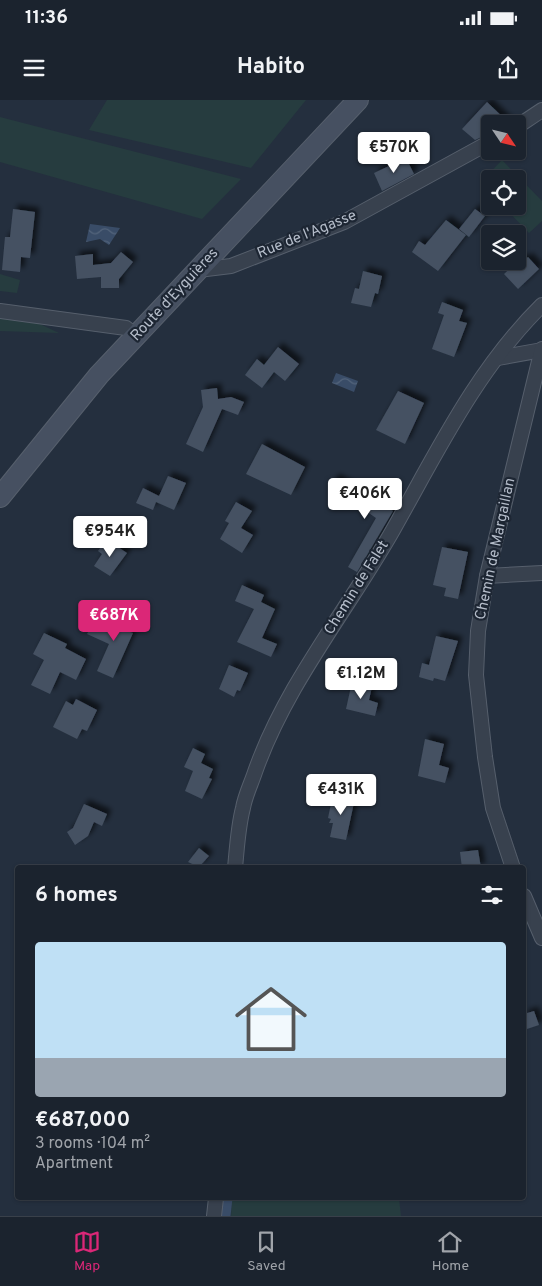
<!DOCTYPE html>
<meta charset="utf-8">
<style>
body{margin:0;font-family:Overpass,sans-serif;background:#282f3a;color:#f1f3f6;height:100vh;display:flex;flex-direction:column;font-size:19px;white-space:nowrap}
*{box-sizing:border-box;margin:0}
p{font-size:16px;color:#a0a4aa}
.icon{flex:none;width:28px;height:28px;fill:none;stroke:currentColor;stroke-width:2;stroke-linecap:round;stroke-linejoin:round}
.map{position:relative;flex:1;overflow:hidden}
.side{position:absolute;left:15px;top:765px;width:511px;height:335px;display:flex;flex-direction:column;background:#1b232e;border-radius:5px;box-shadow:0 1px 4px #0004,0 0 0 1px #39404a}
.side>*{flex:none}
.needle{width:32px;rotate:125deg}
.controls{position:absolute;left:481px;top:15px;display:grid;gap:10px}
.controls a{display:grid;place-items:center;width:45px;height:45px;border-radius:5px;background:#1b232e;box-shadow:0 1px 4px #0004,0 0 0 1px #39404a;font-size:25px}
.price{position:absolute;translate:-50% -42px;padding:0 11px;border-radius:5px;background:#fff;color:#222;font-size:16px;line-height:32px;filter:drop-shadow(0 1px 2px #0008)}
.price::after{content:'';position:absolute;left:50%;top:30px;width:15px;height:11px;margin-left:-8px;background:inherit;clip-path:polygon(0 0,100% 0,50% 100%)}
.price.selected{background:#db2777;color:#fff}
ul{padding:0;list-style:none}
li{display:grid;align-content:center;gap:10px;height:265px;padding:0 20px}
li+li{border-top:1px solid #39404a}
li span{display:grid;place-items:center;height:155px;border-radius:5px;color:#555}
li>.icon{margin-inline-start:auto}
span .icon{width:90px;height:90px;fill:#fffc;stroke-width:1}
li b{font-size:21px}
h2{display:flex;justify-content:space-between;align-items:center;height:60px;padding:0 20px;font-size:21px}
.status{display:flex;justify-content:space-between;align-items:center;height:35px;padding:0 25px;background:#1b232e;direction:ltr}
.status svg{height:14px;fill:currentColor}
header{display:flex;justify-content:space-between;align-items:center;height:65px;padding:0 20px;background:#1b232e;font-size:22px;font-weight:700}
.dock{display:flex;justify-content:space-around;align-items:center;height:70px;border-top:1px solid #39404a;background:#1b232e;font-size:14px;color:#a0a4aa}
.dock a{display:grid;justify-items:center;gap:2px}
.dock .selected{color:#db2777}
.map>svg:first-child{display:block}
.green{fill:#263c3f}
.water{fill:url(#water-waves)}
.lines{fill:none;stroke-linecap:round;stroke-linejoin:round}
.canal{stroke:#394c67;stroke-width:15}
.building{fill:#455162;filter:url(#shadow)}
.street-casing{stroke:#565f6c;stroke-width:16}
.secondary-casing{stroke:#565f6c;stroke-width:22}
.street{stroke:#38414e;stroke-width:14}
.secondary{stroke:#465061;stroke-width:20}
.labels{text-anchor:middle;dominant-baseline:central;stroke-width:4.5;stroke-linejoin:round;paint-order:stroke}
.street-label{font-size:15px;fill:#b4bcc9;stroke:#1d2633}
</style>
<div class="status"><b>11:36</b><svg viewBox="0 0 49 12"><path d="M0 12V9h3v3zM5 12V6h3v6zM10 12V3h3v9zM15 12V0h3v12zM26 1h20v11H26zM47 4h2v5h-2z"/></svg></div>
<header><svg class="icon" aria-label="menu" viewBox="0 0 24 24"><path d="M4 6h16M4 12h16M4 18h16"/></svg>Habito<svg class="icon" aria-label="share" viewBox="0 0 24 24"><path d="M12 15V3M7 8l5-5 5 5M5 13v7h14v-7"/></svg></header>
<div class="map">
<svg width="542" height="1116" viewBox="0 0 542 1116">
<defs>
<pattern id="water-waves" width="16" height="10" patternUnits="userSpaceOnUse" patternTransform="scale(1.25)"><rect width="16" height="10" fill="#394c67"/><path d="M0 5q4-4 8 0t8 0" fill="none" stroke="#53647b"/></pattern>
<filter id="shadow"><feDropShadow dx="4.5" dy="-4.5" stdDeviation="2.5" flood-color="#0009"/></filter>
</defs>
<rect width="100%" height="100%" fill="#242f3e"/>
<g class="green">
<polygon points="107,0 306,0 251,68 89,30"/>
<polygon points="0,17 27,24 241,79 202,119 0,62"/>
<polygon points="502,60 542,101 542,121 529,133 503,106 518,106 518,79 490,79 490,93 480,83"/>
<polygon points="0,174 20,180 17,193 0,191"/>
<polygon points="0,217 29,219 59,233 0,231"/>
<polygon points="232,1098 399,1098 401,1116 231,1116"/>
</g>
<g class="water">
<polygon points="90,124 120,128 109,145 100,139 86,142"/>
<polygon points="336,273 358,281 354,292 332,283"/>
</g>
<g class="lines">
<polyline class="canal" points="223,1116 225,1098"/>
</g>
<g class="building">
<polygon points="487,2 510,24 490,24 490,33 475,40 462,29"/>
<polygon points="406,58 414,74 382,91 374,73"/>
<polygon points="13,109 35,112 30,158 21,157 20,172 2,170 5,137 10,137"/>
<polygon points="475,109 485,116 469,137 459,129"/>
<polygon points="446,120 466,135 438,171 412,152 419,141 425,145"/>
<polygon points="121,152 133,162 119,179 119,188 101,188 101,177 77,179 75,156 93,154 93,165 111,163"/>
<polygon points="528,157 539,169 518,189 504,174 521,158 523,161"/>
<polygon points="363,171 382,176 378,194 375,193 371,207 351,203 355,188 359,189"/>
<polygon points="442,202 463,210 459,221 467,223 454,257 432,249 444,215 438,213"/>
<polygon points="278,247 299,264 285,281 274,272 262,288 245,275 257,259 264,265"/>
<polygon points="217,288 218,299 231,297 244,302 238,315 222,309 203,352 186,344 203,307 201,290"/>
<polygon points="398,291 424,303 405,344 376,330"/>
<polygon points="262,344 305,367 291,395 246,374"/>
<polygon points="168,376 186,383 174,410 156,402 153,410 136,403 143,388 159,396"/>
<polygon points="335,378 393,411 357,472 348,467 376,418 330,386"/>
<polygon points="236,402 252,411 241,428 253,435 242,453 220,439 229,423 225,421"/>
<polygon points="106,439 127,453 110,476 94,466 102,454 98,451"/>
<polygon points="442,447 468,452 458,499 444,496 446,488 433,485"/>
<polygon points="242,485 264,495 261,502 275,509 262,538 277,544 271,557 237,542 254,509 235,501"/>
<polygon points="121,510 137,518 130,532 133,533 113,578 97,571 109,544 87,534 93,522 112,531"/>
<polygon points="44,533 67,544 65,548 86,559 76,580 60,572 50,594 31,585 44,560 33,554"/>
<polygon points="436,536 458,541 445,581 434,578 433,581 419,577 422,563 429,565"/>
<polygon points="229,565 248,573 240,591 237,590 234,597 219,589"/>
<polygon points="352,582 372,587 369,600 378,603 375,616 346,609"/>
<polygon points="76,599 97,610 87,631 82,629 77,639 53,627 66,601 73,605"/>
<polygon points="425,639 444,644 439,665 449,668 445,683 418,676"/>
<polygon points="193,648 205,654 201,663 213,669 209,678 212,679 202,699 185,691 193,671 184,667"/>
<polygon points="333,694 355,698 346,740 330,737 333,723 329,723 331,719 328,718"/>
<polygon points="84,704 107,714 102,726 94,722 88,736 75,745 67,732 73,728"/>
<polygon points="199,748 209,756 199,767 188,762"/>
<polygon points="478,750 481,768 462,768 460,752"/>
<polygon points="534,911 539,925 524,930 524,914"/>
</g>
<g class="lines">
<g class="street-casing">
<g id="street">
<polyline points="518,26 542,10"/>
<polyline points="198,170 231,166 344,122 490,42"/>
<polyline points="0,211 126,228 136,236"/>
<polyline points="498,258 542,250"/>
<polyline points="487,476 542,473"/>
<path d="M235,768C237,748 238,727 243,708C245,696 251,684 255,672C286,584 347,511 393,430C437,352 477,269 542,205"/>
<polyline points="513,768 493,708 485,657 476,575 478,531 487,476 542,249"/>
<polyline points="524,796 542,838"/>
<polyline points="214,1116 216,1098"/>
</g>
</g>
<g class="secondary-casing">
<polyline id="secondary" points="0,397 99,275 358,0"/>
</g>
<use href="#street" class="street"/>
<use href="#secondary" class="secondary"/>
</g>
<g class="labels">
<g class="street-label">
<text transform="translate(307 135) rotate(-22)">Rue de l'Agasse</text>
<text transform="translate(175 195) rotate(-47)">Route d'Eyguières</text>
<text transform="translate(496 449) rotate(-78)">Chemin de Margaillan</text>
<text transform="translate(357 488) rotate(-58)">Chemin de Falet</text>
</g>
</g>
</svg>
<div class="controls">
<a><svg class="needle" viewBox="-14 -14 28 28"><path d="M0-13l5 13h-10z" fill="#e53935"/><path d="M0 13l5-13h-10z" fill="#a0a4aa"/></svg></a>
<a><svg class="icon" aria-label="locate" viewBox="0 0 24 24"><circle cx="12" cy="12" r="6"/><path d="M12 2v4M12 18v4M2 12h4M18 12h4"/></svg></a>
<a><svg class="icon" aria-label="layers" viewBox="0 0 24 24"><path d="M12 4l9 5-9 5-9-5zM3 14l9 5 9-5"/></svg></a>
</div>
<b class="price" style="left:394px;top:74px">€570K</b>
<b class="price" style="left:365px;top:420px">€406K</b>
<b class="price" style="left:110px;top:458px">€954K</b>
<b class="price selected" style="left:114px;top:542px">€687K</b>
<b class="price" style="left:361px;top:600px">€1.12M</b>
<b class="price" style="left:341px;top:716px">€431K</b>
<section class="side">
<h2>6 homes<svg class="icon" aria-label="filters" viewBox="0 0 24 24"><path d="M4 7h16M4 17h16"/><circle cx="9" cy="7" r="2"/><circle cx="15" cy="17" r="2"/></svg></h2>
<ul>
<li><span style="background:linear-gradient(#bfe0f5 75%,#9aa5b1 0)"><svg class="icon" aria-label="home" viewBox="0 0 24 24"><path d="M3 11l9-7 9 7M6 9v11h12V9"/></svg></span><div><b>€687,000</b><p>3 rooms · 104 m²</p><p>Apartment</p></div></li>
</ul>
</section>
</div>
<nav class="dock">
<a class="selected"><svg class="icon" aria-label="map" viewBox="0 0 24 24"><path d="M3 6l6-2 6 2 6-2v14l-6 2-6-2-6 2zM9 4v14M15 6v14"/></svg>Map</a>
<a><svg class="icon" aria-label="saved" viewBox="0 0 24 24"><path d="M7 4h10v16l-5-4-5 4z"/></svg>Saved</a>
<a><svg class="icon" aria-label="home" viewBox="0 0 24 24"><path d="M3 11l9-7 9 7M6 9v11h12V9"/></svg>Home</a>
</nav>
